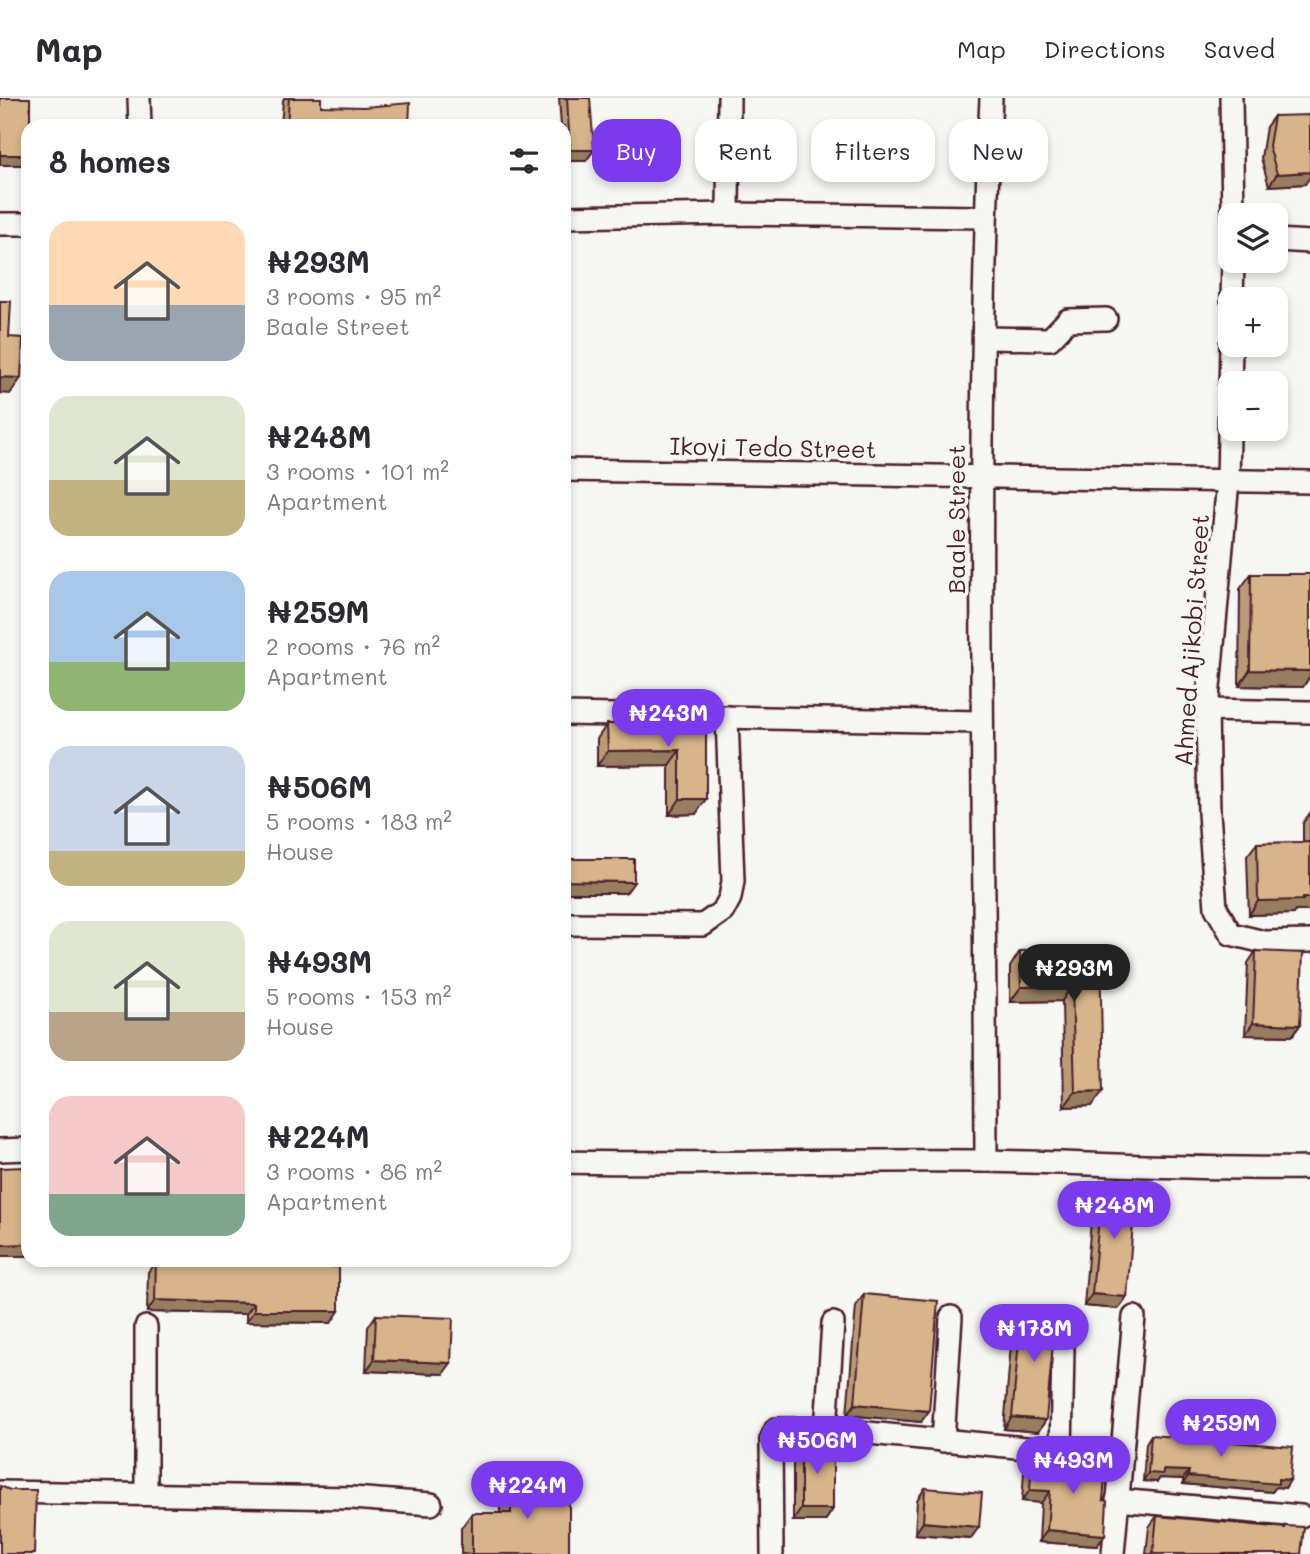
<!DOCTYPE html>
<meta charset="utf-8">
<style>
body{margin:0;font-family:Mali,sans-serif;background:#f2f2f3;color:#2b2b33;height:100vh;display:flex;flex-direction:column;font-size:26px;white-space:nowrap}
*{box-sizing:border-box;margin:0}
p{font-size:23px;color:#7c7c81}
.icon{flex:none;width:38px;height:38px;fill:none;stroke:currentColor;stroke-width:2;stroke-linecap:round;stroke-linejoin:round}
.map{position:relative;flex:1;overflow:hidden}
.side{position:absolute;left:21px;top:21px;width:550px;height:1148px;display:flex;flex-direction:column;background:#fff;border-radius:21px;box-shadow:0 4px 10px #0003}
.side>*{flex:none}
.banner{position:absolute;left:592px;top:21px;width:612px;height:63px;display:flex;gap:14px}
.tools{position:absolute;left:1218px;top:105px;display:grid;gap:14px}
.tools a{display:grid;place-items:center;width:70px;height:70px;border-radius:14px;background:#fff;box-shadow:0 4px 10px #0003;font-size:35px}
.price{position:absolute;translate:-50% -60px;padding:0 16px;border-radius:24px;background:#7c3aed;color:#fff;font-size:23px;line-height:46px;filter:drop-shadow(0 2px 4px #0008)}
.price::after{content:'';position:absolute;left:50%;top:42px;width:21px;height:16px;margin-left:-10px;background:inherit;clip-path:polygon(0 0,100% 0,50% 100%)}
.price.current{background:#222;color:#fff}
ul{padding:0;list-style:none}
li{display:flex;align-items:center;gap:21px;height:175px;padding:0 28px}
li span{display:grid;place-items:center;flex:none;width:196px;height:140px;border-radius:21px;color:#555}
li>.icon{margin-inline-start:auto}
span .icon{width:84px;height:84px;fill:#fffc;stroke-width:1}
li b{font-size:30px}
h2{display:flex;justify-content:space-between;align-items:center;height:84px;padding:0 28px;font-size:30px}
.chip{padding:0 24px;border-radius:21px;background:#fff;box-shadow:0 4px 10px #0003;font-size:24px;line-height:63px}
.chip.current{background:#7c3aed;color:#fff}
header{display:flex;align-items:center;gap:42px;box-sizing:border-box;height:98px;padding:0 35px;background:#fff;border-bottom:2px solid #e1e1e2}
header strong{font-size:33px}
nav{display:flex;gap:38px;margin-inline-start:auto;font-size:24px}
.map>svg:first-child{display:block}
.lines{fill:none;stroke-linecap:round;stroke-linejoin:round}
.minor-casing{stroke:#4a1f2b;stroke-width:26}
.minor{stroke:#f6f6f2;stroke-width:21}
.wall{fill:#ba9b77;stroke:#4a1f2b;stroke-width:2}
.shaded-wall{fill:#977e61;stroke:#4a1f2b;stroke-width:2}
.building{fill:#d8b48a;stroke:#4a1f2b;stroke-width:2}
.labels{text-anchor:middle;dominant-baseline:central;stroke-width:7;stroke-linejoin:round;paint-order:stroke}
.street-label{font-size:24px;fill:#4a1f2b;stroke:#f6f6f2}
</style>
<header>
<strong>Map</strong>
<nav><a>Map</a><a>Directions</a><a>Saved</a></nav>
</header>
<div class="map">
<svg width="1310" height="1456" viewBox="0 0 1310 1456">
<rect width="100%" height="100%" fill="#f6f6f2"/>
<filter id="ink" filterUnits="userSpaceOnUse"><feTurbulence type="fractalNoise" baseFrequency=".0143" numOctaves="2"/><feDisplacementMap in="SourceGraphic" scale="14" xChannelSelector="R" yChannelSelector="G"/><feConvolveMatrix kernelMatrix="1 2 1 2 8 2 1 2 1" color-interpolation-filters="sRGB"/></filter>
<g filter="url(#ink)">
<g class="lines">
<g class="minor-casing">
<g id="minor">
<polyline points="139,0 140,28"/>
<polyline points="1231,0 1233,117"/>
<polyline points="728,116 729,0"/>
<polyline points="564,119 728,116 985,119"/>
<polyline points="0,126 28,126"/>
<polyline points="1276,142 1310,144"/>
<polyline points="1232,201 1233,163"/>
<polyline points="984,240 1050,241 1068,222 1106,221"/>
<polyline points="1231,247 1228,383 1207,612 1209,715 1216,810 1231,836 1264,844 1310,843"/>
<polyline points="564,372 1310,384"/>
<polyline points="1207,612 1310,614"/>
<polyline points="564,616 981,624"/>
<polyline points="564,826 703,827 723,813 730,800 733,783 727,619"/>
<polyline points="0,1052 28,1051"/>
<path d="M986,1063C985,709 974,354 991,0"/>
<path d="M564,1064C705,1067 846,1061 987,1063C1095,1065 1202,1072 1310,1070"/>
<polyline points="146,1229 146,1396"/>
<polyline points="826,1331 833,1225"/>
<polyline points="943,1343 951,1219"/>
<polyline points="1061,1354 1063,1252"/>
<polyline points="0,1394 352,1400 431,1406"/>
<polyline points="1117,1402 1301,1418"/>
<polyline points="772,1456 771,1342 776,1331 826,1331 1121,1359"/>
<polyline points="1113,1456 1134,1219"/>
</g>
</g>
<use href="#minor" class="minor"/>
</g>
<g class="wall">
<polygon points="284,0 321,0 321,8 409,28 281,28 283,2"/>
<polygon points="559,0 590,0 586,63 564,63 564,28 561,28"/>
<polygon points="1274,18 1305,86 1269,88 1261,60 1266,29"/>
<polygon points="1251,476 1310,573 1310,578 1303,589 1239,588 1240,491"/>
<polygon points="706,625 696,716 669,717 669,667 597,668 597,641 607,626"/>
<polygon points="1310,715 1310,813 1295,813 1294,816 1249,817 1247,758 1257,745 1303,744 1303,725"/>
<polygon points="1100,851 1092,1008 1064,1009 1062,903 1010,904 1010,869 1020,853"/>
<polygon points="1256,853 1300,927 1292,938 1245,937 1248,865"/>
<polygon points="1102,1087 1118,1211 1084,1208 1093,1098"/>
<polygon points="170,1162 206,1162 206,1164 227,1165 227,1162 319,1162 319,1169 331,1225 246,1224 246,1216 147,1214 148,1174 156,1163 170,1163"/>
<polygon points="864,1196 921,1324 847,1317 856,1208"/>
<polygon points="1022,1210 1038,1334 1004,1331 1013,1221"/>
<polygon points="376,1217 443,1276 366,1273 368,1229"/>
<polygon points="1151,1337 1290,1382 1285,1390 1276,1389 1272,1394 1183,1386 1183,1381 1160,1380 1157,1384 1143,1383 1146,1345"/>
<polygon points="801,1346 833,1411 825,1423 793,1423 793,1357"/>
<polygon points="1032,1362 1105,1437 1097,1448 1039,1444 1041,1405 1022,1403 1024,1374"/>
<polygon points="511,1382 569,1456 461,1456 461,1430 472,1415 500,1415 500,1398"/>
<polygon points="925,1390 971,1440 915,1436 917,1402"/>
<polygon points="1157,1418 1284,1430 1285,1428 1301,1456 1146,1456 1149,1429"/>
</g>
<g class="shaded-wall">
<polygon points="570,52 594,52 586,63 564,63"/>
<polygon points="0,57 28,57 28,60 23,67 0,67"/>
<polygon points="1310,74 1310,79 1305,86 1269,88 1277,76"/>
<polygon points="0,279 21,280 10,296 0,295"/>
<polygon points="1250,572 1310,573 1310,578 1303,589 1239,588"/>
<polygon points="680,652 669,667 597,668 608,653"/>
<polygon points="680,701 706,701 696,716 669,717"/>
<polygon points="564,783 634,784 626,795 564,795"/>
<polygon points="1303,800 1310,800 1310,813 1295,813 1294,816 1249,817 1258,803"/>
<polygon points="1072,887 1062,903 1010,904 1021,889"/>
<polygon points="1253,925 1300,927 1292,938 1245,937"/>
<polygon points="1103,993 1092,1008 1064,1009 1075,994"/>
<polygon points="28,1146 28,1158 0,1158 0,1147"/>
<polygon points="73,1162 115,1162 114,1164 70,1166"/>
<polygon points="1092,1196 1127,1199 1118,1211 1084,1208"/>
<polygon points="155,1202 254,1205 246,1216 147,1214"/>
<polygon points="254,1213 339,1213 331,1225 246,1224"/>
<polygon points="374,1262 451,1265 443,1276 366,1273"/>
<polygon points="855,1306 929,1313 921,1324 847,1317"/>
<polygon points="1012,1319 1046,1322 1038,1334 1004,1331"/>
<polygon points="1163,1372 1189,1373 1183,1381 1160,1380 1157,1384 1143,1383 1148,1375"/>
<polygon points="1188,1378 1278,1381 1290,1382 1285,1390 1276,1389 1272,1394 1183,1386"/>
<polygon points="1030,1392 1050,1393 1041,1405 1022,1403"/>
<polygon points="801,1411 833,1411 825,1423 793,1423"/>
<polygon points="923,1424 979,1429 971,1440 915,1436"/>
<polygon points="1047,1432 1105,1437 1097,1448 1039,1444"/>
</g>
<g class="building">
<polygon points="0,0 30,0 30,28 28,28 28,57 0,57"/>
<polygon points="289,0 321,0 321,8 364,9 410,5 409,28 287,28"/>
<polygon points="567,0 590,0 594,52 570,52"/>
<polygon points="1310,17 1310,74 1277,76 1269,48 1274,18"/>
<polygon points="0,203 11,203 9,239 23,240 21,280 0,279"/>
<polygon points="1251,476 1310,476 1310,573 1250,572"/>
<polygon points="706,625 706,701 680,701 680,652 608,653 607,626"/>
<polygon points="1310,744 1310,800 1303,800 1303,802 1258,803 1257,745"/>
<polygon points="564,761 634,761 634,784 564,783"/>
<polygon points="1100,851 1103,993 1075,994 1072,887 1021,889 1020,853"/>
<polygon points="1256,853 1303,855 1300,927 1253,925"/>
<polygon points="23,1069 23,1081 28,1081 28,1146 0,1147 0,1070"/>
<polygon points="1102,1087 1136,1089 1127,1199 1092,1196"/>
<polygon points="178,1162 206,1162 206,1164 235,1165 235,1162 319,1162 319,1169 339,1169 339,1213 254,1213 254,1205 155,1202 156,1163 178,1163"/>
<polygon points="864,1196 938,1203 929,1313 855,1306"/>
<polygon points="1022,1210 1056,1213 1046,1322 1012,1319"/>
<polygon points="376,1217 453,1220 451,1265 374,1262"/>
<polygon points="1151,1337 1293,1349 1290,1382 1278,1381 1278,1386 1188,1378 1189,1373 1163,1372 1163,1376 1148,1375"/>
<rect x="801" y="1346" width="32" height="65"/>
<polygon points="1032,1362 1106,1368 1103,1402 1107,1403 1105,1437 1047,1432 1050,1393 1030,1392"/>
<polygon points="511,1382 569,1382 569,1456 472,1456 472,1415 511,1415"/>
<polygon points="0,1388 10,1392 36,1392 34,1456 0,1456"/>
<polygon points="925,1390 982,1395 979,1429 923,1424"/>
<polygon points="1157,1418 1285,1430 1285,1428 1304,1429 1301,1456 1153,1456"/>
</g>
</g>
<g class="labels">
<g class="street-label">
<text transform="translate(773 349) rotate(1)">Ikoyi Tedo Street</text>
<text transform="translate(955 421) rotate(-90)">Baale Street</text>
<text transform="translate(1191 542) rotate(-86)">Ahmed Ajikobi Street</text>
</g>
</g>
</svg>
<div class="tools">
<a><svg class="icon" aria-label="layers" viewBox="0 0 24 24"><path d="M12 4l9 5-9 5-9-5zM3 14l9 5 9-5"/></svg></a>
<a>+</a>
<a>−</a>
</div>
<b class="price" style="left:668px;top:651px">₦243M</b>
<b class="price current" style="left:1074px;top:906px">₦293M</b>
<b class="price" style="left:1114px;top:1143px">₦248M</b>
<b class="price" style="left:1034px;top:1266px">₦178M</b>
<b class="price" style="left:1221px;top:1361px">₦259M</b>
<b class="price" style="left:817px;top:1378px">₦506M</b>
<b class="price" style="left:1073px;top:1398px">₦493M</b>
<b class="price" style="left:527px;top:1423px">₦224M</b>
<div class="banner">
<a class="chip current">Buy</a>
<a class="chip">Rent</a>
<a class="chip">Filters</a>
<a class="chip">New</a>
</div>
<section class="side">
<h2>8 homes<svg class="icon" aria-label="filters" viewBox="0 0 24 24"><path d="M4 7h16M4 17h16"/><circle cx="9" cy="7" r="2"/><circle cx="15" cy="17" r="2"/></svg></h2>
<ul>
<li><span style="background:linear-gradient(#ffd9b3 60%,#9aa5b1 0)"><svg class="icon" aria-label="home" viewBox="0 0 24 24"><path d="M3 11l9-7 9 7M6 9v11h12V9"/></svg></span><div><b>₦293M</b><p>3 rooms · 95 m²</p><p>Baale Street</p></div></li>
<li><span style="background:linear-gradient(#dfe7d0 60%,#c2b280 0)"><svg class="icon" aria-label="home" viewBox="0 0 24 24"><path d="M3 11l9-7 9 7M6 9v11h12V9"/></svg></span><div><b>₦248M</b><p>3 rooms · 101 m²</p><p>Apartment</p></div></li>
<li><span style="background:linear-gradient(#a9c7e8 65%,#8fb573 0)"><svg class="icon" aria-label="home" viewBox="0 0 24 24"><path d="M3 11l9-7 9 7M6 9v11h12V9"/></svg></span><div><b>₦259M</b><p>2 rooms · 76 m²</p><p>Apartment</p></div></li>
<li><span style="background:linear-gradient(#c9d6e8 75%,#c2b280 0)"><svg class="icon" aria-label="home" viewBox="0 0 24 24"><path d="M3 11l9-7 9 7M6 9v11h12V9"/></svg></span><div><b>₦506M</b><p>5 rooms · 183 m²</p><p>House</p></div></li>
<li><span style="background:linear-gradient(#dfe7d0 65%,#b9a48a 0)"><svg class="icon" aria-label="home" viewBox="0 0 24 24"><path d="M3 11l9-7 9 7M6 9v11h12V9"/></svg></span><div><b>₦493M</b><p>5 rooms · 153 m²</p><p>House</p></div></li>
<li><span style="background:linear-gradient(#f6c9c9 70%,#7fa58c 0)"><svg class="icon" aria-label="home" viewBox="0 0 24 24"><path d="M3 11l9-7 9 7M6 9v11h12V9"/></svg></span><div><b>₦224M</b><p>3 rooms · 86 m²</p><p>Apartment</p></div></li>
</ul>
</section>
</div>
